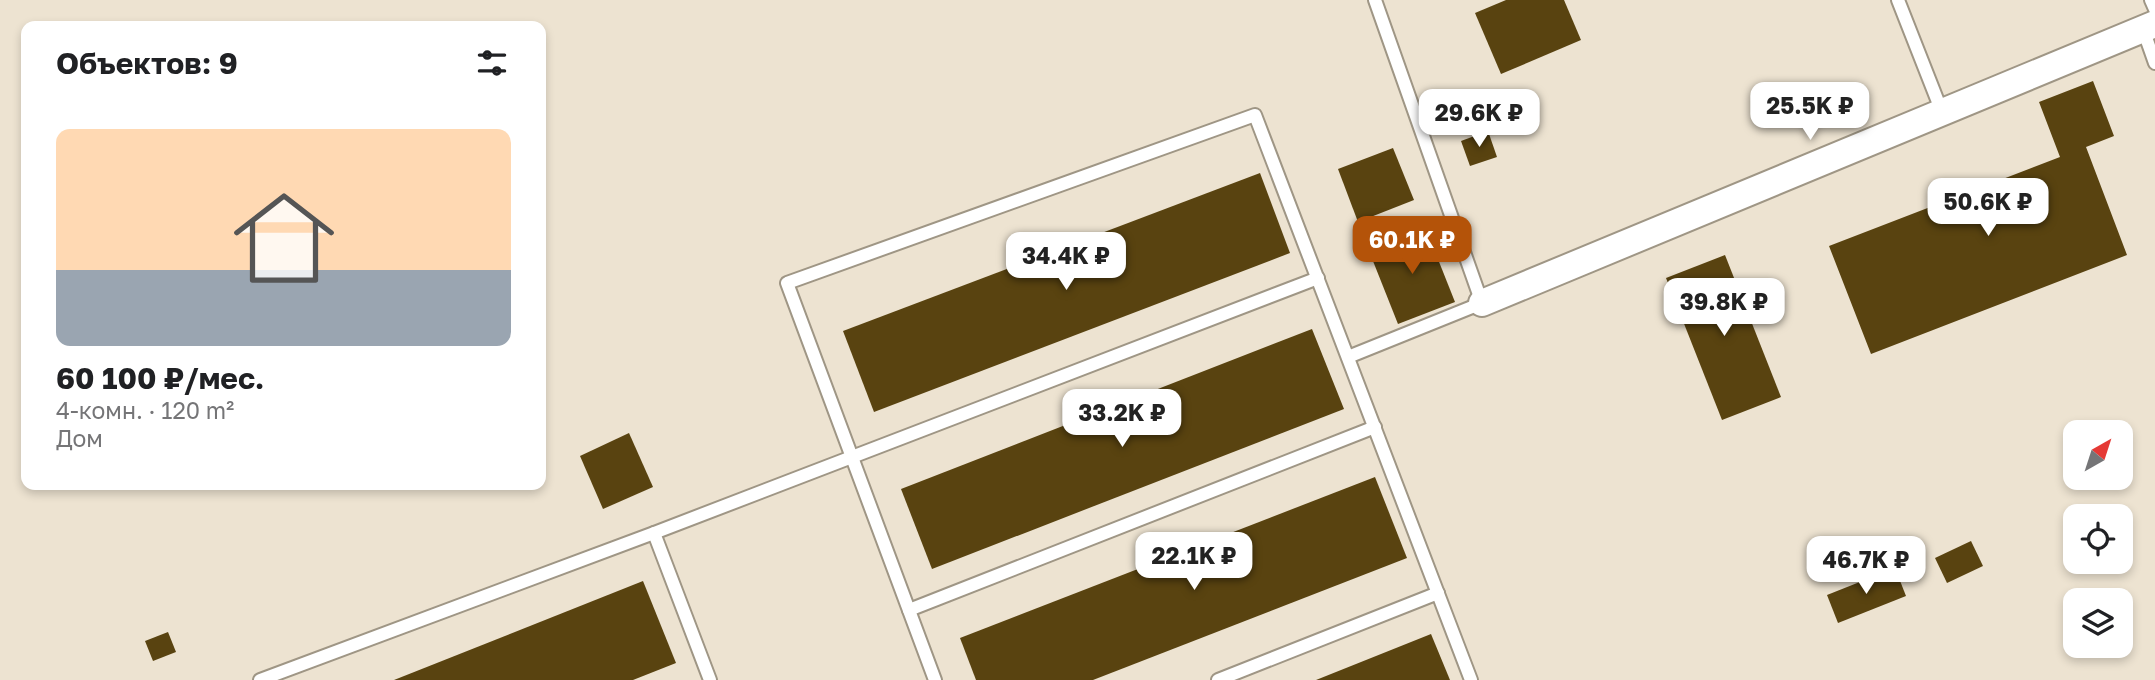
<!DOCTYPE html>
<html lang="ru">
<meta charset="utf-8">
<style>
body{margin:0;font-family:"Golos Text",sans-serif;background:#f6f6f6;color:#202124;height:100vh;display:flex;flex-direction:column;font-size:26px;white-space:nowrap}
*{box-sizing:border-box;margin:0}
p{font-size:23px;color:#757577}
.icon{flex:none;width:38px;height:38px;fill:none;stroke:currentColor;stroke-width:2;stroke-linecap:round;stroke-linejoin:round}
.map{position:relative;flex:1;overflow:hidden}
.details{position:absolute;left:21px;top:21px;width:525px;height:469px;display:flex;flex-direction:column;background:#fff;border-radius:14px;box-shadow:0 4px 10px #0003}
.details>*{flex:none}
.needle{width:46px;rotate:39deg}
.fabs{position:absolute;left:2063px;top:420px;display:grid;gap:14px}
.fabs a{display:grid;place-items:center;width:70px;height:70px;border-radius:14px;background:#fff;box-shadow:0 4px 10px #0003;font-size:35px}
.price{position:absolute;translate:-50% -60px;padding:0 16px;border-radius:14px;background:#fff;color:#222;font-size:23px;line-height:46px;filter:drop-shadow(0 2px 4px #0008)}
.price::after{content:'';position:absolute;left:50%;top:42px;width:21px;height:16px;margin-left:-10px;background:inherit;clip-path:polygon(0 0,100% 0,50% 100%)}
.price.active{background:#b45309;color:#fff}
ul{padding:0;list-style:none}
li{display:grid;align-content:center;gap:14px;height:371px;padding:0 35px}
li span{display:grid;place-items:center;height:217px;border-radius:14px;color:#555}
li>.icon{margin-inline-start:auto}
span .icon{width:126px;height:126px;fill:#fffc;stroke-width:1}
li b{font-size:30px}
h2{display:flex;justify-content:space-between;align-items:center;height:84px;padding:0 35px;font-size:30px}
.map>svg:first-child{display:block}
.building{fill:#594310}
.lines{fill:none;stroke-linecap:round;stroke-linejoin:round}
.service-casing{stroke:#9f9685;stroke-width:16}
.minor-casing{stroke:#9f9685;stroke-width:30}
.service{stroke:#fff;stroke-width:12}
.minor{stroke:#fff;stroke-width:26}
</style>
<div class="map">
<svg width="2155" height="680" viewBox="0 0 2155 680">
<rect width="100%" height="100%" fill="#ede3d1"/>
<g class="building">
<polygon points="1506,0 1564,0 1581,40 1501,74 1475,13"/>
<polygon points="2093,81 2114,136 2086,147 2127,255 1871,354 1829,246 2060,157 2039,102"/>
<polygon points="1488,131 1497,157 1470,166 1461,141"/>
<polygon points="1393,148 1414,200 1358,222 1338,169"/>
<polygon points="1260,173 1290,253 874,412 843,331"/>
<polygon points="1426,229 1455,302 1398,324 1369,251"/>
<polygon points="1725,255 1781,397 1722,420 1666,278"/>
<polygon points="1312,329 1344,409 932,569 901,489"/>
<polygon points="629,433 653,487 603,509 580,456"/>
<polygon points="1375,477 1407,558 1093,680 976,680 960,638"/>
<polygon points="1971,541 1983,566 1947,583 1935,558"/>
<polygon points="1895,568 1906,596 1838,623 1827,595"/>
<polygon points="643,581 676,663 633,680 394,680"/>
<polygon points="168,632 176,652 153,661 145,641"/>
<polygon points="1431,634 1450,680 1316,680"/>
</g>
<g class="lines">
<g class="service-casing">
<g id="service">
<polyline points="1898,0 1942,112"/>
<polyline points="2151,0 2155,9"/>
<polyline points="2143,29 2155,63"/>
<polyline points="1348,357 1482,303 1375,0"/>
<polyline points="654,533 710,680"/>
<polyline points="909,610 1375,427"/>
<polyline points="260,680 654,533 1318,278"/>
<polyline points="935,680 787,283 1255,115 1471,680"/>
<polyline points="1218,680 1438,593"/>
</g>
</g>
<g class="minor-casing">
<polyline id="minor" points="1482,303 2155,24"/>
</g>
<use href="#service" class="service"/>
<use href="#minor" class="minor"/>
</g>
</svg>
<div class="fabs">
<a><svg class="needle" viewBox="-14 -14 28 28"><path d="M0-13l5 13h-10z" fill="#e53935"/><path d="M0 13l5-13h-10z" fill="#757577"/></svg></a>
<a><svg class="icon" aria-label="locate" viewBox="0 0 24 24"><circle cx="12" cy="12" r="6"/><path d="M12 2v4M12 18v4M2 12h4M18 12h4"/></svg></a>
<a><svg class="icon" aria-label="layers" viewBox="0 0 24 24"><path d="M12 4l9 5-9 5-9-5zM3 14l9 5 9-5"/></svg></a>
</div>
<b class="price" style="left:1810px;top:142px">25.5K ₽</b>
<b class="price" style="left:1479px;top:149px">29.6K ₽</b>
<b class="price" style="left:1988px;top:238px">50.6K ₽</b>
<b class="price active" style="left:1412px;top:276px">60.1K ₽</b>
<b class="price" style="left:1066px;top:292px">34.4K ₽</b>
<b class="price" style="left:1724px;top:338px">39.8K ₽</b>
<b class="price" style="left:1122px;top:449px">33.2K ₽</b>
<b class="price" style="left:1194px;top:592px">22.1K ₽</b>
<b class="price" style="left:1866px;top:596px">46.7K ₽</b>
<section class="details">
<h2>Объектов: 9<svg class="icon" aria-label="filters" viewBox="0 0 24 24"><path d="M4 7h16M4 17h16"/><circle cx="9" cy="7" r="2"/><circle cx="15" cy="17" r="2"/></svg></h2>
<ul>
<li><span style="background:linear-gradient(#ffd9b3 65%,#9aa5b1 0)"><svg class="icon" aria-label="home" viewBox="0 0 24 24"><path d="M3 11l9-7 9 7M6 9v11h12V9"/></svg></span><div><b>60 100 ₽/мес.</b><p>4-комн. · 120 m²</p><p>Дом</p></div></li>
</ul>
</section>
</div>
